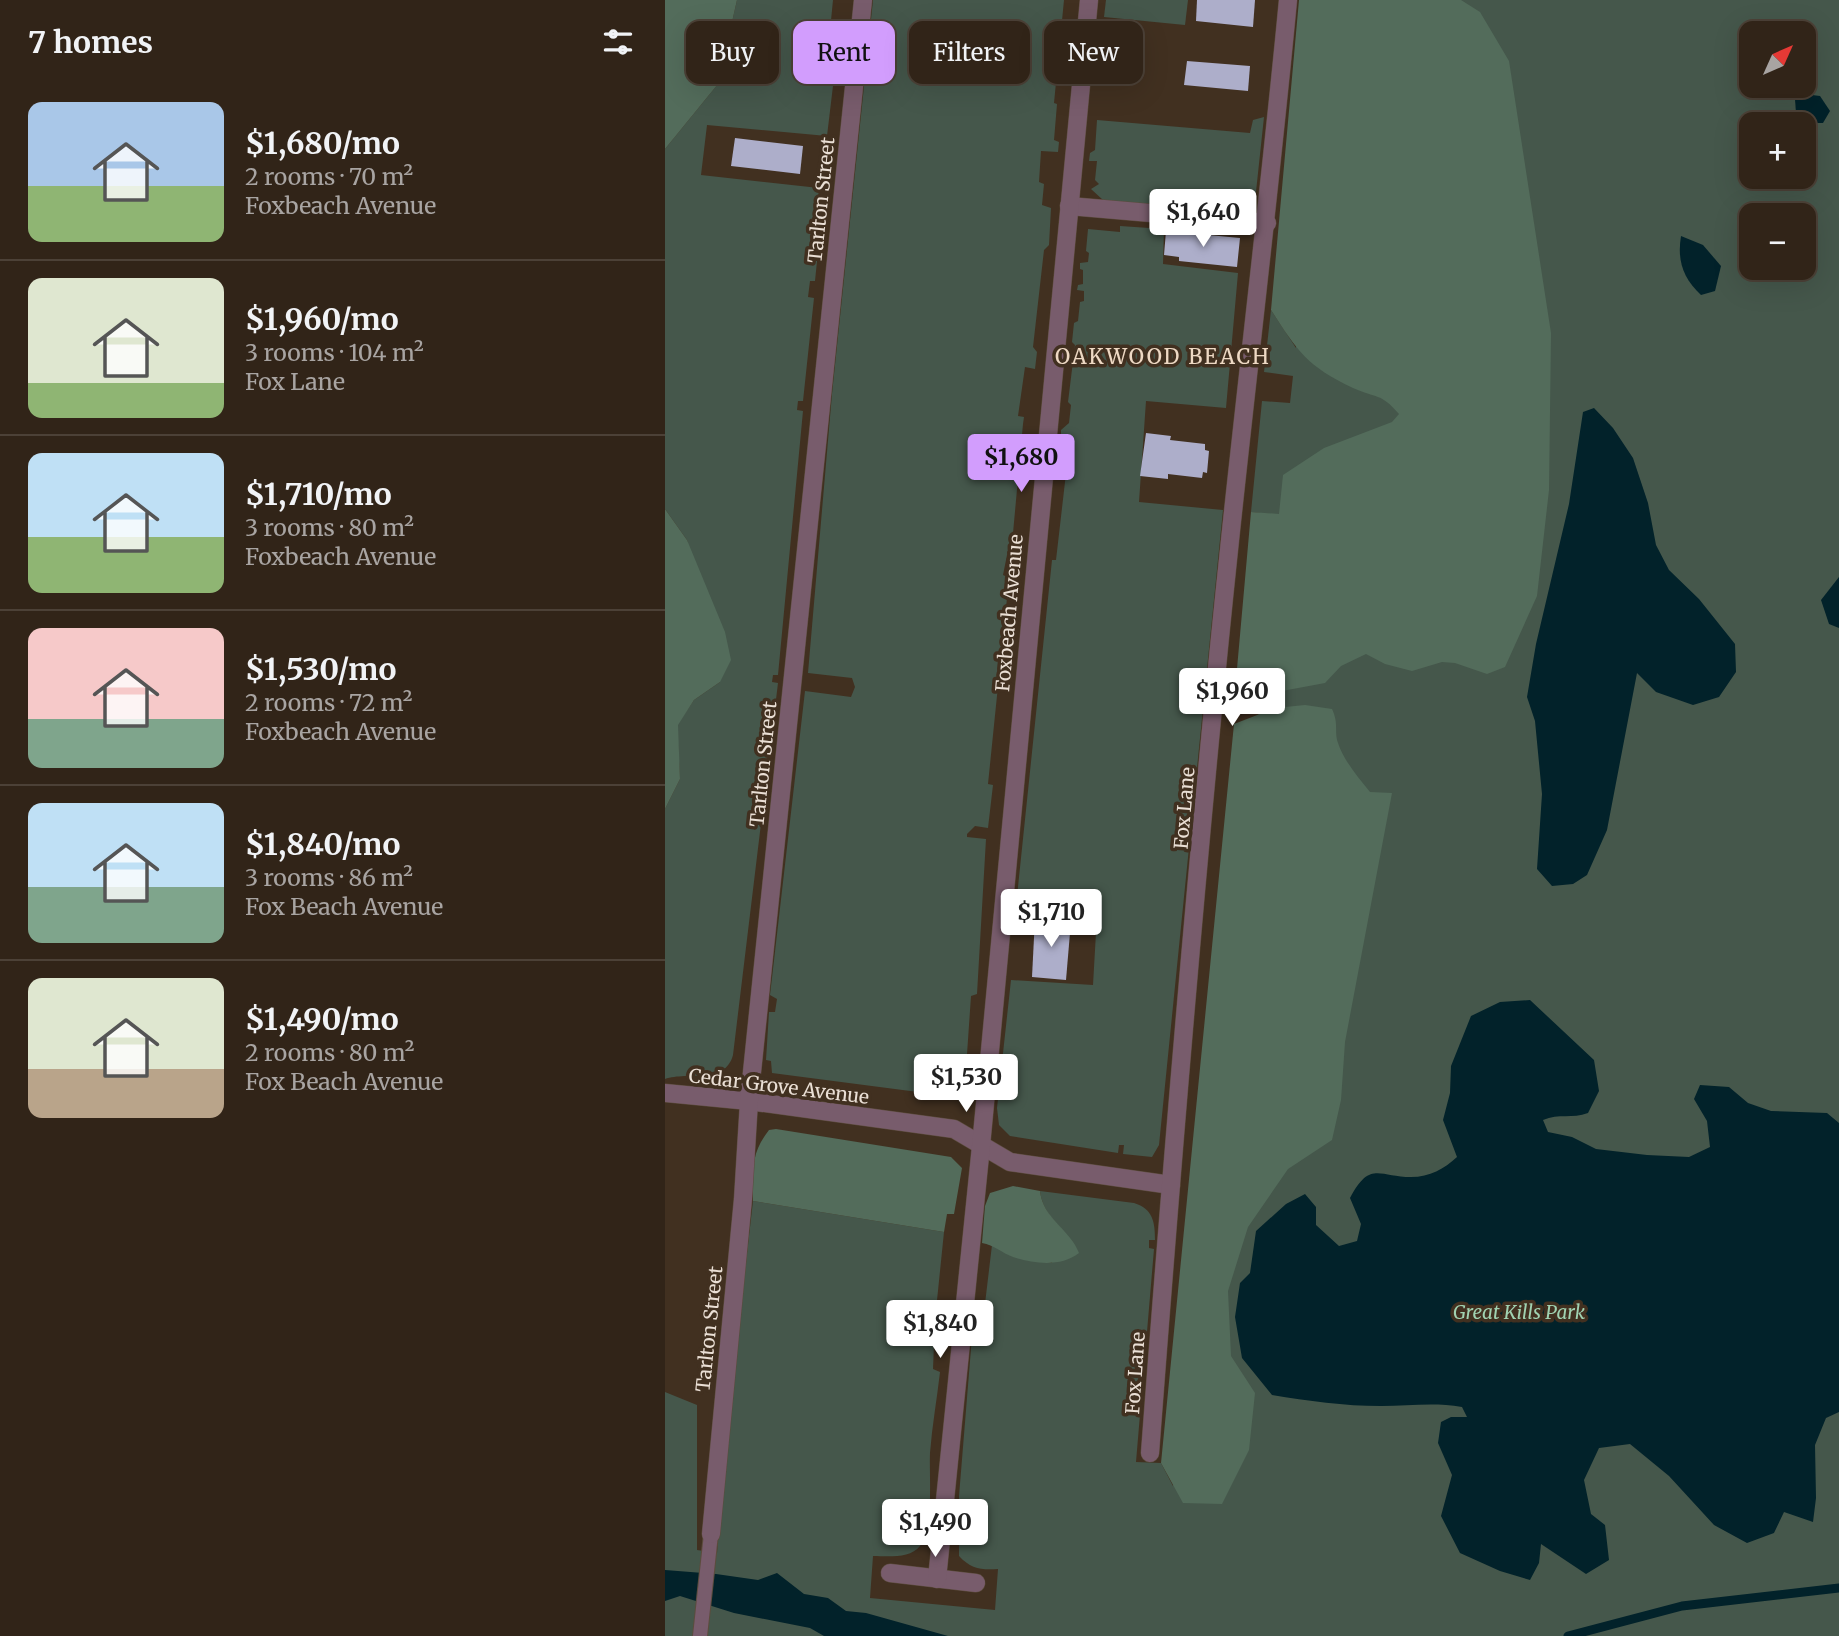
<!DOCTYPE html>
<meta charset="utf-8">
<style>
body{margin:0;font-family:Merriweather,serif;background:#3d3025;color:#f1f3f6;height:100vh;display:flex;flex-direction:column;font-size:26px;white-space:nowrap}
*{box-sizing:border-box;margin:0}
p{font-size:23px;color:#a8a4a2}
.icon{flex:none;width:38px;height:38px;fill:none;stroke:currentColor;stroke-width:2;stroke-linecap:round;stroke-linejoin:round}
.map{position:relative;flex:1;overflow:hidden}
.drawer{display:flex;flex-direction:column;background:#312418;width:665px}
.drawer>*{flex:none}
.hud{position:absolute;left:21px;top:21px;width:665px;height:63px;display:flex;gap:14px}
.needle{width:46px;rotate:45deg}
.controls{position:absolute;left:1074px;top:21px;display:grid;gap:14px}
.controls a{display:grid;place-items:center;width:77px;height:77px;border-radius:14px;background:#312418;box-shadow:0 7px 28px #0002,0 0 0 2px #4c4137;font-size:35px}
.price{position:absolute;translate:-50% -60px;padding:0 16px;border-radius:7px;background:#fff;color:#222;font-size:23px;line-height:46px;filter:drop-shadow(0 2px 4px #0008)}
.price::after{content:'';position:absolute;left:50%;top:42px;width:21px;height:16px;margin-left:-10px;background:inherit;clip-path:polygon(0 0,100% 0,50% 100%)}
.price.active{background:#d29dfd;color:#111}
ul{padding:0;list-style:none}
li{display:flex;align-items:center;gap:21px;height:175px;padding:0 28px}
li+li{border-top:2px solid #4c4137}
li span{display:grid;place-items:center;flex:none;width:196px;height:140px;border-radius:14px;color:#555}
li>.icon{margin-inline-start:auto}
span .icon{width:84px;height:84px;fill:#fffc;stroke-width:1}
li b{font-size:30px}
h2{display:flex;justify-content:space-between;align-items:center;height:84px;padding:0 28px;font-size:30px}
.tag{padding:0 24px;border-radius:14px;background:#312418;box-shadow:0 7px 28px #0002,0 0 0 2px #4c4137;font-size:24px;line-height:63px}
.tag.active{background:#d29dfd;color:#111}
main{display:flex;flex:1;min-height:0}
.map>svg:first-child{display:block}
.green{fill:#45574b;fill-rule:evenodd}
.forest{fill:#536c5b}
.water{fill:#02222a}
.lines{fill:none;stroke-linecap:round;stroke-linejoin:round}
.stream{stroke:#02222a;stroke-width:9}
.building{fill:#adaeca}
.service-casing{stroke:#5c4c3d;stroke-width:16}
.minor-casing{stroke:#5c4c3d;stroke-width:19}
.service{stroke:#785c6c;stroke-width:14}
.minor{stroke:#785c6c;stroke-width:18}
.labels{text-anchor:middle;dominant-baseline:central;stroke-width:7;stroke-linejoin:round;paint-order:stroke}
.street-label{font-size:19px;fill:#eadfd5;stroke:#413020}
.park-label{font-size:19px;font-style:italic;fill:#a0d2b1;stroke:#413020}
.neighbourhood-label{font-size:21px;letter-spacing:2px;fill:#eed9c4;stroke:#413020}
</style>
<main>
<section class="drawer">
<h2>7 homes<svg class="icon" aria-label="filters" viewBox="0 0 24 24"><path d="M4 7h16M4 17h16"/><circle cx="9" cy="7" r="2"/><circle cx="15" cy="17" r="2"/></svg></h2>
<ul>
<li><span style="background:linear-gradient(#a9c7e8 60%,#8fb573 0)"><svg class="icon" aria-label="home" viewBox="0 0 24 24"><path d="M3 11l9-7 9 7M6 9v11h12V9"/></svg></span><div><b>$1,680/mo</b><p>2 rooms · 70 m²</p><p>Foxbeach Avenue</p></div></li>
<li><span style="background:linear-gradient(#dfe7d0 75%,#8fb573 0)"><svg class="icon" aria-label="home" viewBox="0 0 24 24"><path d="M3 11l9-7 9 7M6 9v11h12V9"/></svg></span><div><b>$1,960/mo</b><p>3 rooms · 104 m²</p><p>Fox Lane</p></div></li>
<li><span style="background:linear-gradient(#bfe0f5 60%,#8fb573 0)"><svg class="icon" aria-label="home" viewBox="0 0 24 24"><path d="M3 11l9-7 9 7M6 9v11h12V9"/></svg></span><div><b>$1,710/mo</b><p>3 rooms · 80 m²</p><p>Foxbeach Avenue</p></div></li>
<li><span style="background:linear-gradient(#f6c9c9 65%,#7fa58c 0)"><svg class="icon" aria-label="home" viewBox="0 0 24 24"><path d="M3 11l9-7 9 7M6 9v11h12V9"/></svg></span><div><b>$1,530/mo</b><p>2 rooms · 72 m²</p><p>Foxbeach Avenue</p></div></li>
<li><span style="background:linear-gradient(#bfe0f5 60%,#7fa58c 0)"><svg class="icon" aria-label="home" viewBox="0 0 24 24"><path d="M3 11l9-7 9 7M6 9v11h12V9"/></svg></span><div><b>$1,840/mo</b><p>3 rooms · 86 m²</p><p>Fox Beach Avenue</p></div></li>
<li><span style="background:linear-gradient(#dfe7d0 65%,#b9a48a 0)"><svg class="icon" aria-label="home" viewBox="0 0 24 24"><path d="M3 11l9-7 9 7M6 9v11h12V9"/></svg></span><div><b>$1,490/mo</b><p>2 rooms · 80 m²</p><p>Fox Beach Avenue</p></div></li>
</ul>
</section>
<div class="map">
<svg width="1174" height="1636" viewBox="0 0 1174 1636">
<rect width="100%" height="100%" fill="#413020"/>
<g class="green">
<path d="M72,0H168L164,41L173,44L162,136L42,125L36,175L154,188L151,218L155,232L150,281H145L143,297L149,298L138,401H133L132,410L138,411L113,675H108L107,682L113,683L68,1055C60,1085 23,1071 0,1079V809L15,779L12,725L29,700L55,682L22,540L0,509V149L53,84Z"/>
<polygon points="208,0 399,0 389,103 392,104 389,140 394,142 393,152 376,151 374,182 379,184 377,205 386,208 384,245 379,250 368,347 372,352 370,369 360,367 353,416 359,417 358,424 346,555 342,555 338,575 342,577 343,588 323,784 328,785 323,828 310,826 302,834 302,837 321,839 312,994 306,996 299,1098 107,1073 106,1061 101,1060 104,1012 110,1012 112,999 105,995 140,691 186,697 190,687 187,678 143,673 167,394"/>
<polygon points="441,0 523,0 520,25 439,17"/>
<path d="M634,0H1174V1636H0V1392L32,1405V1550L52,1553L61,1437L88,1201L279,1232L270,1320L268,1369L275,1372C272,1399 267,1426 265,1453C264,1476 269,1528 255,1546C245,1559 222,1556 208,1556L205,1598L330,1610L333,1569C316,1570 306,1569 294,1556V1496L309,1312H319L327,1245L347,1256L387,1263L396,1228C385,1217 377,1207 375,1191L469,1203C488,1209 490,1222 490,1240H484V1248L489,1249L471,1462L496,1463L508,1486L533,1303L614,515L586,512L597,401L625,403L628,376L599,372L606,310L631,348ZM1087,33H1139V86H1087ZM1087,124H1139V177H1087ZM1087,215H1139V268H1087Z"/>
<polygon points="599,117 590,201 587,208 581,210 449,205 438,200 426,189 434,184 430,180 432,161 424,161 425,153 430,150 432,120 585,133 588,120"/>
<polygon points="455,226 499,229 498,264 573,273 561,408 481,401 474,502 558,510 494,1145 487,1157 458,1154 459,1145 454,1145 453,1153 345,1136 334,1125 332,1108 346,980 428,985 432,915 351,906 387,560 391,560 403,456 399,455 396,446 396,430 404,423 406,405 403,402 410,345 407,342 409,323 413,321 415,302 419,301 419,291 412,290 413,285 418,284 418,270 415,269 415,263 423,262 424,253 421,251 423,229 455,232"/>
</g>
<g class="forest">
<polygon points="0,0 72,0 53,84 0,149"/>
<path d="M634,0H796L815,12L844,61L886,333L884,490L872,596L840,667L822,674L790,663L777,662L747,671L720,664L701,654L676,666L660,683L596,695L570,691L586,512L614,514L618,475L659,448L727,422L734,414C715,392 712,399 688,388C642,366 633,352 606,310Z"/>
<polygon points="0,509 22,540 60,632 66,660 55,682 29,700 13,725 15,779 0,809"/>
<path d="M640,705L667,709C674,724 669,731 673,743C679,761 693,777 705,792L727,793L680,1042L676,1100L667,1140L623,1169L583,1227L563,1291L566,1356L590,1393L584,1450L557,1504L518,1503L496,1463L569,724L610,708Z"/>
<path d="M111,1129L286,1157L297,1168L289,1214H282L279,1232L88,1201C88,1171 85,1154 104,1130Z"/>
<path d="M348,1186L375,1191C378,1219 405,1229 414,1253C396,1267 370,1264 348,1257C337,1253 329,1245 317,1243L320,1206L325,1193Z"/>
</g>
<g class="water">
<polygon points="1139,94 1155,96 1165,111 1158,123 1142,123 1131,113 1130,99"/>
<path d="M1016,236L1038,245L1056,266L1050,291L1036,295C1018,278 1012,261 1016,236Z"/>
<polygon points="929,408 948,428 968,458 983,503 991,545 1004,570 1034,599 1070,644 1071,672 1054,697 1028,705 991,692 972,673 942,830 922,875 908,884 887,886 872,869 877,794 870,721 862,697 871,644 904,504 918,412"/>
<polygon points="1174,577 1174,628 1164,624 1156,600"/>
<path d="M865,1000L929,1060L934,1091L923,1113C907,1119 894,1113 878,1120L883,1132L907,1137L931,1149L982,1155L1024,1157L1045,1147L1042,1121L1029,1099L1035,1085L1064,1087L1083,1103L1106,1111L1162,1113L1174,1123V1412L1161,1418L1150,1445L1151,1498L1148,1522L1119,1512L1109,1533L1082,1543L1049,1525L1004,1476L965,1444L934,1448L919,1480L926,1514L940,1525L944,1560L921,1574L876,1544L874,1563L865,1580L835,1571L795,1553L776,1516L787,1475L773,1443L776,1422L786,1417H802L797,1407C769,1402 744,1406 716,1406C679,1406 643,1401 607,1395L577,1358L570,1317L575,1283L585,1273L591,1231L621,1204L640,1194L651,1207V1225L674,1246L692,1241L696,1224L685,1198C705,1160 714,1177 746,1177C765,1177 779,1169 792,1157L778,1120L785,1093L786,1066L806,1016L835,1002Z"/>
<polygon points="0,1570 51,1574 93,1580 112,1573 139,1594 163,1598 181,1611 201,1613 283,1636 159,1636 145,1628 69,1613 15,1596 0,1601"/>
</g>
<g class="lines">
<polyline class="stream" points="903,1636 1017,1606 1174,1588"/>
</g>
<g class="building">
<polygon points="532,0 590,0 588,27 531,21"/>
<polygon points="522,61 585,66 583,91 519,85"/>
<polygon points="70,138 138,146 135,174 66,166"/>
<polygon points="501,231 575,238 572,267 514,261 514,257 499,255"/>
<polygon points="481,433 506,436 505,440 540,444 540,450 544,451 542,473 538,472 537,478 503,474 503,479 475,476"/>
<polygon points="370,918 406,921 401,980 367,977"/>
</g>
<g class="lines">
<g class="service-casing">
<polyline id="service" points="35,1636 46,1534"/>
</g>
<g class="minor-casing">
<g id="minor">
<polyline points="404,206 602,223"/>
<polyline points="0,1093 84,1101 289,1129 345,1162 506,1185"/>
<path d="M485,1453C508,1148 533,843 565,540C584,360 606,180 623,0"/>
<polyline points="46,1534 78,1199 84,1101 198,0"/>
<polyline points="225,1573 311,1583"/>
<polyline points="272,1579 316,1146 424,0"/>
</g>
</g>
<use href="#service" class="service"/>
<use href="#minor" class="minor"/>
</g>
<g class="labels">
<g class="street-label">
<text transform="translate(156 200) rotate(-84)">Tarlton Street</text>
<text transform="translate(344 613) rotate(-85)">Foxbeach Avenue</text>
<text transform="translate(98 764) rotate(-84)">Tarlton Street</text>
<text transform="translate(519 808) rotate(-85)">Fox Lane</text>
<text transform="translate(114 1086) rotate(7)">Cedar Grove Avenue</text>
<text transform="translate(44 1329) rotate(-84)">Tarlton Street</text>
<text transform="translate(470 1373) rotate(-86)">Fox Lane</text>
</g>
<g class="park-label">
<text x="854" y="1312">Great Kills Park</text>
</g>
<g class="neighbourhood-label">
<text x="498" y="356">OAKWOOD BEACH</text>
</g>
</g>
</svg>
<div class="controls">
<a><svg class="needle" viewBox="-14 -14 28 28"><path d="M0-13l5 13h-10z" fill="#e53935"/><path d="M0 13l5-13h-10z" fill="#a8a4a2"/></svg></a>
<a>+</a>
<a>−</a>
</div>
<b class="price" style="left:538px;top:249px">$1,640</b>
<b class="price active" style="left:356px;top:494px">$1,680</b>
<b class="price" style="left:567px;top:728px">$1,960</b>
<b class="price" style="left:386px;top:949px">$1,710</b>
<b class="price" style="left:301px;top:1114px">$1,530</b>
<b class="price" style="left:275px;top:1360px">$1,840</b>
<b class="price" style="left:270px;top:1559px">$1,490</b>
<div class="hud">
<a class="tag">Buy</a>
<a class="tag active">Rent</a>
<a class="tag">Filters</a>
<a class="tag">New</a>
</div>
</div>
</main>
